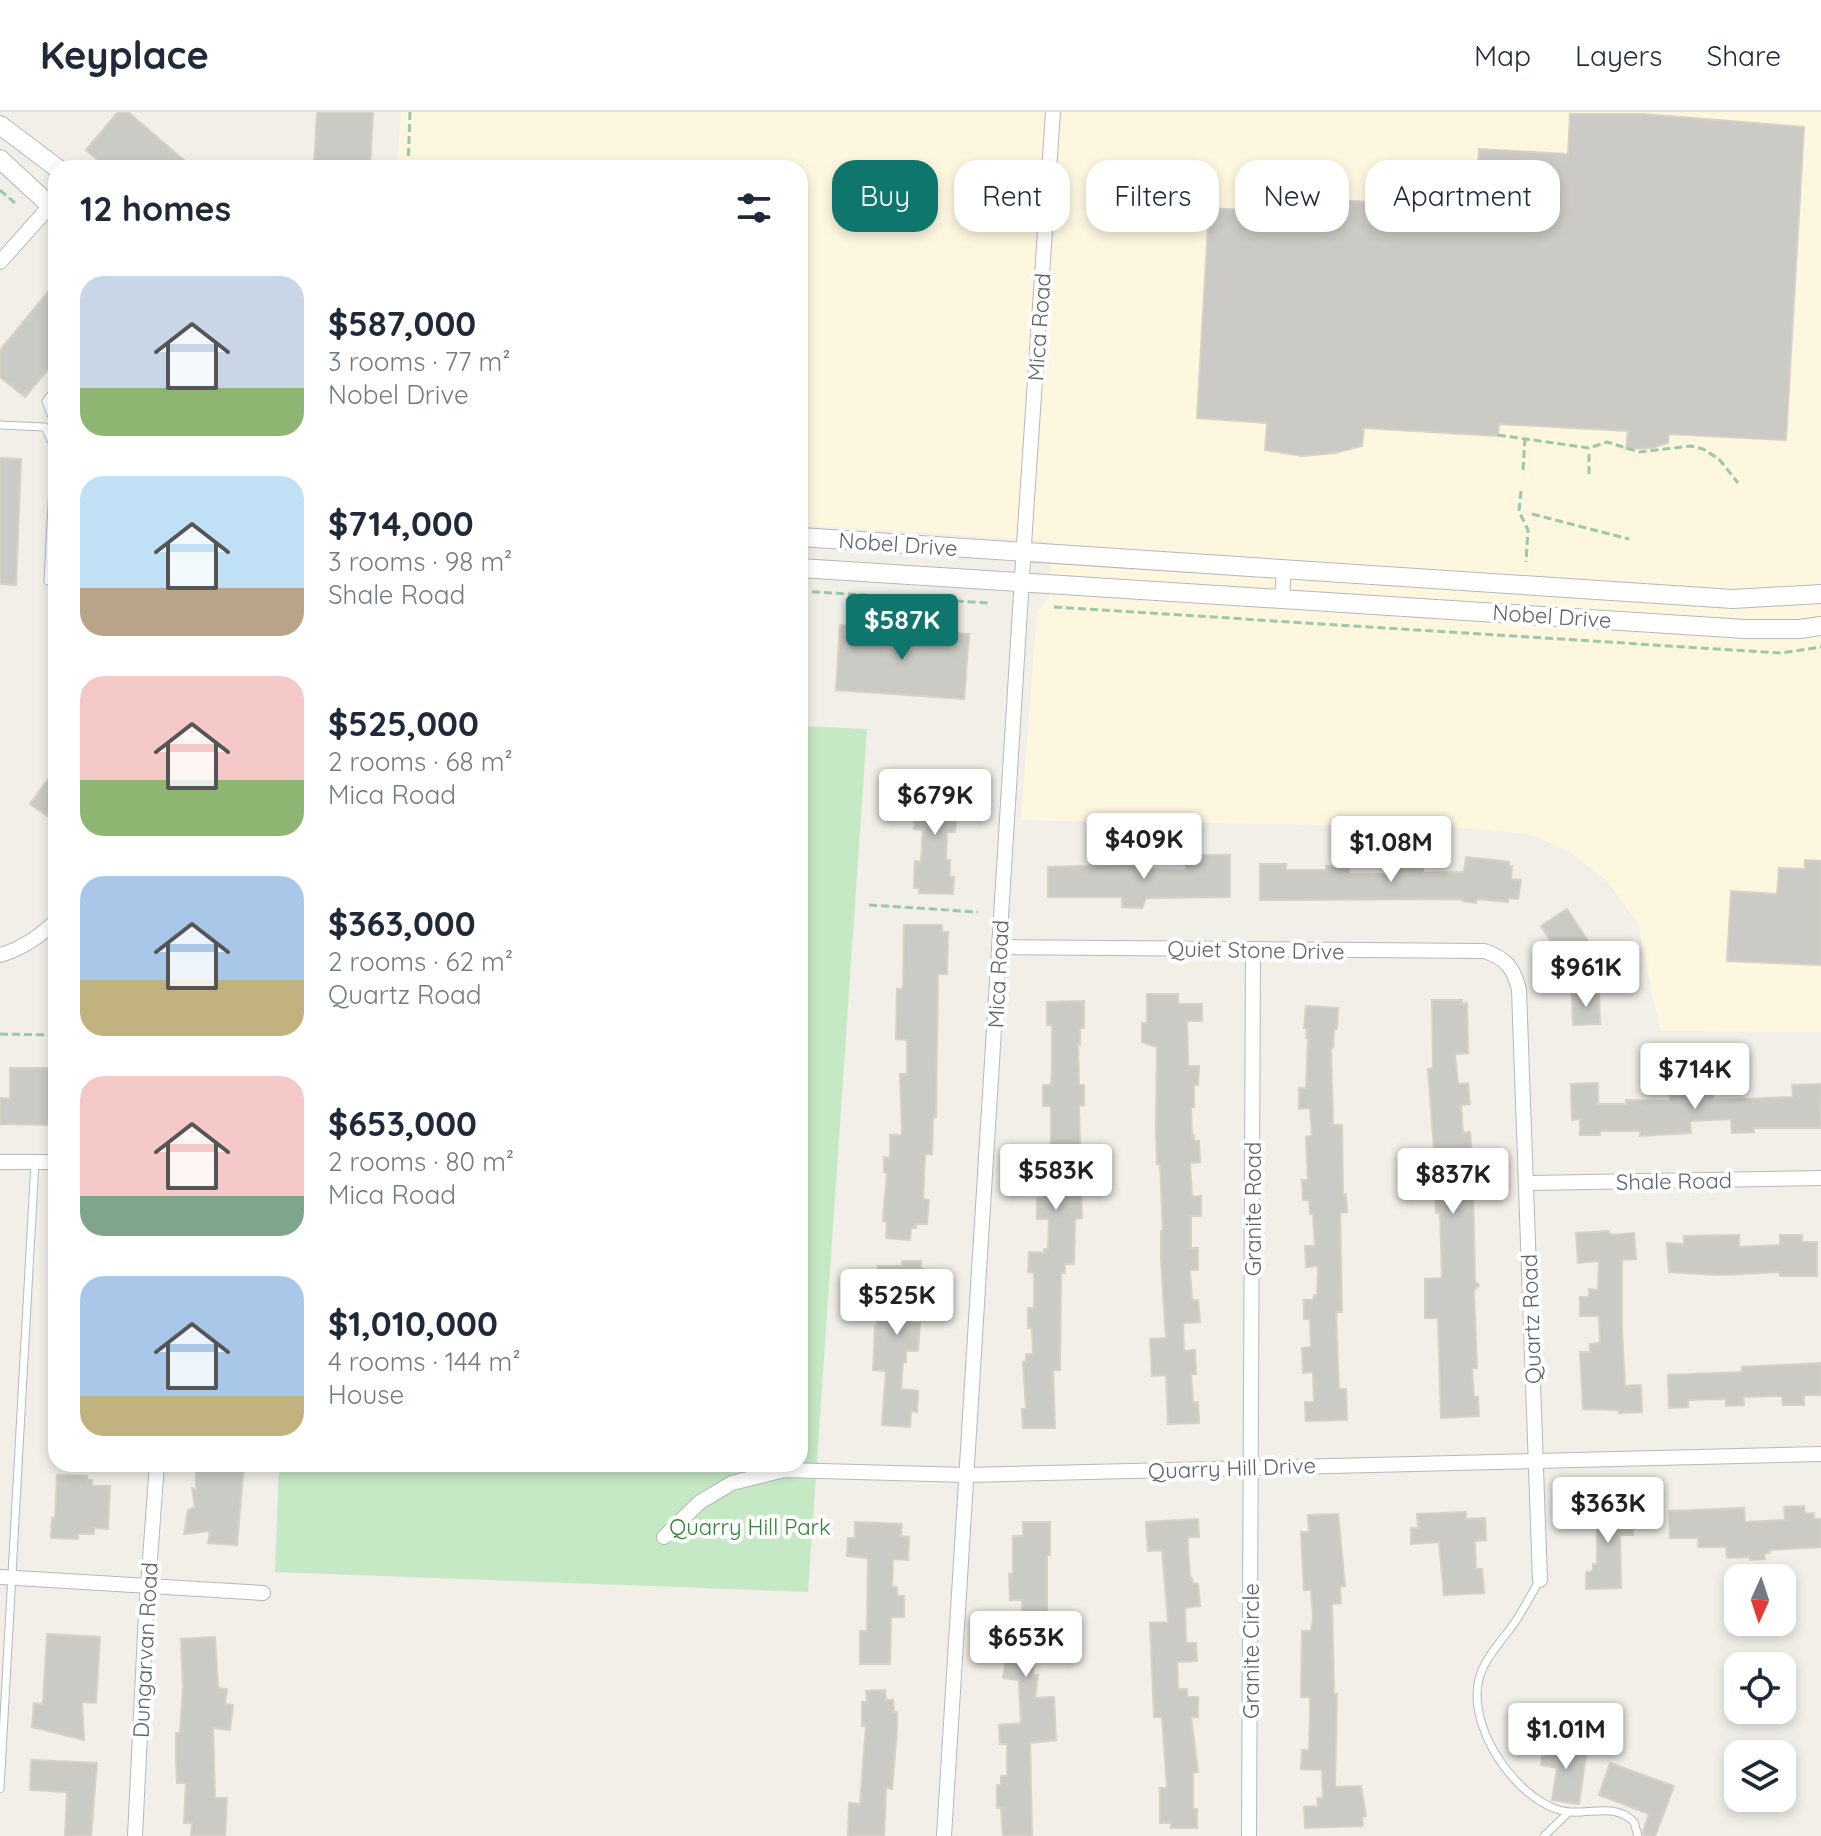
<!DOCTYPE html>
<meta charset="utf-8">
<style>
body{margin:0;font-family:Quicksand,sans-serif;background:#f6f6f7;color:#1f2937;height:100vh;display:flex;flex-direction:column;font-size:30px;white-space:nowrap}
*{box-sizing:border-box;margin:0}
p{font-size:26px;color:#747a83}
.icon{flex:none;width:44px;height:44px;fill:none;stroke:currentColor;stroke-width:2;stroke-linecap:round;stroke-linejoin:round}
.map{position:relative;flex:1;overflow:hidden}
.side{position:absolute;left:48px;top:48px;width:760px;height:1312px;display:flex;flex-direction:column;background:#fff;border-radius:24px;box-shadow:0 4px 12px #0003}
.side>*{flex:none}
.guide{position:absolute;left:832px;top:48px;width:760px;height:72px;display:flex;gap:16px}
.needle{width:52px;rotate:183deg}
.tools{position:absolute;left:1724px;top:1452px;display:grid;gap:16px}
.tools a{display:grid;place-items:center;width:72px;height:72px;border-radius:16px;background:#fff;box-shadow:0 4px 12px #0003;font-size:40px}
.price{position:absolute;translate:-50% -68px;padding:0 18px;border-radius:8px;background:#fff;color:#222;font-size:26px;line-height:52px;filter:drop-shadow(0 2px 4px #0008)}
.price::after{content:'';position:absolute;left:50%;top:48px;width:24px;height:18px;margin-left:-12px;background:inherit;clip-path:polygon(0 0,100% 0,50% 100%)}
.price.selected{background:#0f766e;color:#fff}
ul{padding:0;list-style:none}
li{display:flex;align-items:center;gap:24px;height:200px;padding:0 32px}
li span{display:grid;place-items:center;flex:none;width:224px;height:160px;border-radius:24px;color:#555}
li>.icon{margin-inline-start:auto}
span .icon{width:96px;height:96px;fill:#fffc;stroke-width:1}
li b{font-size:34px}
h2{display:flex;justify-content:space-between;align-items:center;height:96px;padding:0 32px;font-size:34px}
.chip{padding:0 28px;border-radius:24px;background:#fff;box-shadow:0 4px 12px #0003;font-size:28px;line-height:72px}
.chip.selected{background:#0f766e;color:#fff}
header{display:flex;align-items:center;gap:48px;box-sizing:border-box;height:112px;padding:0 40px;background:#fff;border-bottom:2px solid #e0e1e3}
header strong{font-size:38px}
nav{display:flex;gap:44px;margin-inline-start:auto;font-size:28px}
.map>svg:first-child{display:block}
.commercial{fill:#fef7e0}
.green{fill:#c5e8c5}
.building{fill:#cccac5;stroke:#d6d1c6;stroke-width:2}
.lines{fill:none;stroke-linecap:round;stroke-linejoin:round}
.service-casing{stroke:#b5b8bc;stroke-width:9}
.minor-casing{stroke:#b5b8bc;stroke-width:16}
.tertiary-casing{stroke:#b5b8bc;stroke-width:20}
.path{stroke:#9cc7a9;stroke-width:3;stroke-dasharray:8 4;stroke-linecap:butt}
.service{stroke:#fff;stroke-width:7}
.minor{stroke:#fff;stroke-width:14}
.tertiary{stroke:#fff;stroke-width:18}
.labels{text-anchor:middle;dominant-baseline:central;stroke-width:8;stroke-linejoin:round;paint-order:stroke}
.street-label{font-size:22px;fill:#5f6368;stroke:#fff}
.park-label{font-size:22px;fill:#348238;stroke:#fff}
</style>
<header>
<strong>Keyplace</strong>
<nav><a>Map</a><a>Layers</a><a>Share</a></nav>
</header>
<div class="map">
<svg width="1821" height="1724" viewBox="0 0 1821 1724">
<rect width="100%" height="100%" fill="#f1efe8"/>
<polygon class="commercial" points="401,0 1821,0 1821,920 1660,919 1638,811 1606,768 1567,738 1529,722 1452,715 1021,708 1037,501 1049,485 1053,429 800,413 800,56 397,56"/>
<polygon class="green" points="800,614 867,617 808,1480 275,1460 279,1352 800,1352"/>
<g class="building">
<polygon points="118,0 128,0 193,56 107,56 86,38"/>
<polygon points="317,0 373,0 370,56 314,56"/>
<polygon points="1570,2 1643,2 1804,15 1786,328 1669,322 1668,331 1652,336 1626,337 1628,319 1499,312 1498,324 1364,316 1362,334 1335,341 1302,344 1265,338 1267,311 1197,306 1209,96 1310,102 1311,87 1410,92 1409,108 1475,112 1479,37 1568,42"/>
<polygon points="56,170 56,248 25,285 0,265 0,238"/>
<polygon points="0,346 21,347 16,473 0,472"/>
<polygon points="840,513 969,522 964,587 836,578"/>
<polygon points="56,656 56,710 30,692"/>
<polygon points="917,671 958,674 955,720 947,720 946,748 950,748 950,765 954,765 953,782 919,781 919,776 914,776 915,749 921,750 923,718 914,717"/>
<polygon points="1186,743 1230,743 1230,785 1146,786 1142,796 1122,795 1122,785 1048,785 1048,755 1142,752 1142,757 1186,758"/>
<polygon points="1466,745 1509,750 1509,754 1512,754 1511,767 1521,768 1518,787 1509,786 1508,790 1477,787 1476,791 1462,789 1462,787 1260,788 1260,752 1286,752 1286,758 1326,758 1326,754 1349,754 1349,762 1394,762 1394,756 1423,756 1423,761 1464,760"/>
<polygon points="1805,748 1821,749 1821,853 1727,849 1731,779 1777,782 1779,756 1805,757"/>
<polygon points="1567,797 1592,835 1589,837 1592,841 1568,856 1541,814"/>
<polygon points="904,813 942,813 942,820 948,820 947,862 938,862 936,1005 933,1005 932,1042 925,1042 923,1087 929,1088 927,1112 916,1112 916,1116 911,1116 910,1128 886,1126 887,1110 883,1109 887,1060 884,1060 884,1045 890,1046 890,1023 902,1023 900,962 907,962 907,928 896,927 897,877 903,877"/>
<polygon points="1599,881 1600,912 1573,913 1572,882"/>
<polygon points="1147,882 1178,882 1178,892 1202,892 1202,909 1187,909 1188,954 1199,954 1198,973 1194,973 1194,995 1191,995 1192,1024 1194,1023 1194,1029 1199,1029 1200,1050 1190,1051 1192,1085 1201,1084 1201,1104 1191,1104 1191,1136 1198,1136 1198,1158 1190,1158 1192,1188 1198,1188 1200,1210 1183,1211 1184,1239 1195,1238 1196,1262 1191,1262 1193,1291 1198,1290 1199,1311 1168,1312 1166,1263 1152,1264 1150,1227 1166,1226 1161,1148 1161,1119 1163,1119 1160,1052 1157,1052 1156,1015 1157,935 1142,930 1142,911 1147,911"/>
<polygon points="1432,888 1462,888 1462,892 1467,891 1468,941 1455,942 1458,972 1468,971 1470,992 1461,993 1463,1021 1470,1020 1472,1044 1463,1044 1465,1079 1473,1079 1475,1169 1479,1173 1474,1179 1477,1256 1472,1256 1474,1285 1478,1285 1479,1304 1441,1306 1438,1206 1425,1206 1425,1167 1442,1166 1440,1101 1436,1101 1434,1064 1436,1063 1428,957 1433,956"/>
<polygon points="1084,889 1084,916 1080,916 1080,933 1078,933 1079,973 1084,973 1084,993 1079,994 1082,1106 1075,1107 1074,1152 1065,1152 1065,1161 1061,1161 1060,1258 1053,1258 1055,1316 1023,1316 1022,1297 1026,1297 1023,1250 1026,1250 1026,1242 1033,1242 1032,1216 1028,1216 1028,1196 1034,1196 1034,1161 1028,1160 1029,1140 1044,1141 1044,1137 1048,1137 1049,1107 1037,1107 1037,1086 1043,1086 1043,1082 1046,1082 1046,1053 1038,1053 1038,1034 1051,1034 1051,994 1043,994 1043,973 1051,973 1052,956 1052,913 1047,913 1047,890"/>
<polygon points="1306,894 1338,896 1337,917 1334,917 1333,936 1331,936 1333,1013 1342,1013 1343,1083 1346,1082 1347,1100 1340,1101 1342,1200 1336,1200 1339,1277 1346,1277 1347,1308 1306,1309 1305,1290 1314,1290 1313,1260 1303,1261 1302,1236 1311,1235 1310,1207 1304,1207 1304,1188 1313,1188 1314,1183 1317,1183 1318,1154 1306,1155 1305,1134 1315,1134 1313,1102 1310,1102 1309,1088 1303,1088 1302,1068 1308,1068 1306,1025 1312,1024 1310,996 1299,997 1299,976 1306,976 1308,927 1306,926 1307,917 1304,916"/>
<polygon points="10,956 50,956 49,1013 0,1012 0,986 10,987"/>
<polygon points="1598,971 1598,992 1626,992 1626,988 1670,989 1670,976 1692,975 1692,972 1707,971 1707,978 1713,978 1713,988 1793,985 1792,973 1821,972 1820,1016 1753,1016 1754,1020 1732,1021 1731,1007 1690,1009 1691,1021 1640,1024 1640,1019 1600,1019 1600,1023 1580,1023 1580,1007 1572,1008 1571,972"/>
<polygon points="1609,1119 1610,1123 1634,1121 1636,1147 1622,1148 1622,1219 1625,1274 1641,1273 1642,1300 1619,1301 1619,1298 1583,1297 1580,1240 1590,1240 1590,1232 1600,1231 1599,1204 1580,1204 1580,1185 1589,1185 1589,1177 1598,1178 1599,1149 1578,1151 1576,1121"/>
<polygon points="1739,1123 1739,1135 1780,1133 1780,1123 1802,1123 1802,1130 1817,1130 1817,1164 1780,1164 1780,1160 1719,1163 1669,1160 1667,1131 1684,1132 1684,1124"/>
<polygon points="902,1149 921,1149 921,1157 924,1157 924,1177 912,1177 912,1211 920,1211 918,1239 906,1239 906,1250 903,1250 901,1277 918,1279 917,1300 911,1299 910,1315 882,1313 886,1259 873,1258 875,1214 877,1214 878,1154 902,1154"/>
<polygon points="1821,1251 1821,1283 1804,1283 1804,1293 1783,1293 1782,1284 1743,1285 1744,1293 1726,1294 1726,1287 1688,1288 1688,1295 1669,1296 1668,1263 1742,1260 1742,1255"/>
<polygon points="196,1352 244,1352 237,1433 208,1431 210,1419 184,1422 188,1398 195,1395 192,1376 196,1377"/>
<polygon points="57,1363 87,1364 87,1368 92,1368 92,1374 110,1374 108,1417 94,1416 94,1422 78,1422 78,1427 51,1426 52,1406 55,1406"/>
<polygon points="1804,1394 1805,1402 1814,1401 1814,1407 1821,1407 1821,1435 1770,1438 1770,1441 1764,1442 1765,1447 1750,1448 1750,1445 1727,1446 1726,1435 1698,1435 1698,1426 1670,1426 1669,1399 1744,1396 1745,1410 1785,1408 1784,1395"/>
<polygon points="1621,1395 1621,1397 1632,1396 1633,1423 1620,1423 1621,1476 1586,1477 1586,1460 1593,1459 1593,1452 1597,1452 1597,1416 1587,1416 1587,1396"/>
<polygon points="1466,1400 1466,1407 1485,1406 1486,1428 1475,1429 1476,1457 1482,1457 1484,1481 1444,1483 1439,1430 1411,1432 1411,1416 1418,1416 1417,1402"/>
<polygon points="1338,1402 1345,1474 1340,1475 1341,1491 1332,1492 1334,1582 1337,1582 1335,1675 1361,1674 1366,1704 1362,1705 1363,1714 1305,1716 1304,1695 1318,1694 1317,1686 1323,1686 1322,1658 1301,1657 1302,1638 1309,1638 1310,1603 1310,1585 1301,1585 1302,1519 1311,1519 1313,1506 1311,1478 1304,1478 1301,1420 1309,1420 1308,1403"/>
<polygon points="1198,1407 1199,1425 1188,1425 1188,1437 1190,1466 1192,1466 1193,1472 1198,1472 1200,1494 1185,1496 1186,1531 1196,1531 1197,1549 1177,1550 1178,1577 1187,1577 1187,1585 1198,1585 1198,1605 1191,1605 1198,1660 1193,1661 1193,1697 1197,1697 1197,1716 1171,1716 1171,1711 1160,1711 1160,1676 1167,1676 1162,1605 1154,1605 1150,1511 1168,1510 1162,1438 1148,1439 1146,1410"/>
<polygon points="855,1410 902,1412 901,1424 909,1425 908,1448 893,1447 892,1475 897,1475 897,1484 904,1484 904,1505 891,1505 890,1552 860,1552 860,1519 867,1519 868,1446 847,1444 848,1426 855,1426"/>
<polygon points="1023,1410 1050,1410 1050,1443 1047,1443 1047,1505 1039,1505 1033,1563 1038,1563 1035,1586 1054,1585 1056,1628 1030,1631 1032,1724 1003,1724 1001,1696 997,1696 997,1673 1001,1673 1001,1664 1007,1664 1007,1632 1000,1632 999,1613 1021,1611 1019,1568 1003,1566 1009,1526 1023,1527 1022,1488 1010,1488 1009,1462 1013,1462 1013,1424 1023,1424"/>
<polygon points="47,1522 100,1525 96,1591 82,1590 84,1628 32,1615 34,1591 43,1592"/>
<polygon points="215,1525 218,1576 227,1577 225,1592 233,1593 230,1618 213,1616 215,1686 227,1686 225,1724 191,1724 192,1711 184,1711 186,1671 177,1671 176,1648 176,1621 180,1621 183,1574 181,1527"/>
<polygon points="885,1578 886,1588 893,1588 894,1600 897,1600 897,1619 892,1677 886,1676 884,1724 848,1724 849,1691 860,1692 866,1614 862,1614 862,1590 867,1590 866,1579"/>
<polygon points="1544,1631 1587,1637 1579,1692 1552,1688 1557,1656 1541,1653"/>
<polygon points="31,1648 97,1651 91,1724 65,1723 67,1680 30,1678"/>
<polygon points="1610,1651 1674,1674 1655,1724 1644,1724 1643,1719 1649,1702 1599,1683"/>
</g>
<g class="lines">
<g class="service-casing">
<g id="service">
<polyline points="52,305 46,289 56,277"/>
<polyline points="0,313 45,315 55,337 48,469"/>
<path d="M1540,1468C1531,1482 1524,1497 1515,1510C1503,1528 1484,1546 1479,1567C1467,1615 1514,1684 1559,1698C1585,1706 1612,1688 1634,1710L1638,1724"/>
<polyline points="0,1677 35,1050"/>
<polyline points="1544,1724 1568,1701"/>
</g>
</g>
<g class="minor-casing">
<g id="minor">
<polyline points="0,150 50,94"/>
<polyline points="1282,486 1284,457"/>
<path d="M1000,835L1484,839C1506,846 1514,856 1519,878L1540,1468"/>
<path d="M0,843C22,837 40,824 56,809"/>
<polyline points="0,1050 56,1050"/>
<polyline points="1528,1071 1821,1066"/>
<polyline points="664,1425 700,1390 732,1371 784,1358 967,1363 1821,1342"/>
<polyline points="0,1465 263,1481"/>
<polyline points="135,1724 146,1501 157,1352"/>
<polyline points="944,1724 1025,417 1053,0"/>
<polyline points="1249,1724 1253,838"/>
</g>
</g>
<g class="tertiary-casing">
<g id="tertiary">
<polyline points="0,13 57,56"/>
<polyline points="0,47 56,99"/>
<polyline points="800,425 1733,487 1821,482"/>
<polyline points="800,456 1745,517 1800,517 1821,514"/>
</g>
</g>
<g class="path">
<polyline points="408,56 410,0"/>
<polyline points="0,78 17,93"/>
<polyline points="54,125 56,127"/>
<polyline points="1498,323 1589,336 1607,330 1639,340 1691,334 1703,337 1719,347 1738,371"/>
<polyline points="1523,358 1525,326"/>
<polyline points="1589,362 1589,338"/>
<polyline points="1521,379 1519,399 1528,418 1526,450"/>
<polyline points="1532,402 1629,427"/>
<polyline points="800,479 988,491"/>
<polyline points="1054,495 1781,541 1821,535"/>
<polyline points="869,793 978,800"/>
<polyline points="0,922 56,923"/>
</g>
<use href="#service" class="service"/>
<use href="#minor" class="minor"/>
<use href="#tertiary" class="tertiary"/>
</g>
<g class="labels">
<g class="street-label">
<text transform="translate(1039 215) rotate(-86)">Mica Road</text>
<text transform="translate(898 432) rotate(4)">Nobel Drive</text>
<text transform="translate(1552 504) rotate(4)">Nobel Drive</text>
<text transform="translate(1256 838) rotate(1)">Quiet Stone Drive</text>
<text transform="translate(998 862) rotate(-87)">Mica Road</text>
<text transform="translate(1674 1069) rotate(-1)">Shale Road</text>
<text transform="translate(1253 1097) rotate(-90)">Granite Road</text>
<text transform="translate(1531 1207) rotate(-92)">Quartz Road</text>
<text transform="translate(1232 1356) rotate(-2)">Quarry Hill Drive</text>
<text transform="translate(145 1538) rotate(-87)">Dungarvan Road</text>
<text transform="translate(1251 1539) rotate(-90)">Granite Circle</text>
</g>
<g class="park-label">
<text x="750" y="1415">Quarry Hill Park</text>
</g>
</g>
</svg>
<div class="tools">
<a><svg class="needle" viewBox="-14 -14 28 28"><path d="M0-13l5 13h-10z" fill="#e53935"/><path d="M0 13l5-13h-10z" fill="#747a83"/></svg></a>
<a><svg class="icon" aria-label="locate" viewBox="0 0 24 24"><circle cx="12" cy="12" r="6"/><path d="M12 2v4M12 18v4M2 12h4M18 12h4"/></svg></a>
<a><svg class="icon" aria-label="layers" viewBox="0 0 24 24"><path d="M12 4l9 5-9 5-9-5zM3 14l9 5 9-5"/></svg></a>
</div>
<b class="price selected" style="left:902px;top:550px">$587K</b>
<b class="price" style="left:935px;top:725px">$679K</b>
<b class="price" style="left:1144px;top:769px">$409K</b>
<b class="price" style="left:1391px;top:772px">$1.08M</b>
<b class="price" style="left:1586px;top:897px">$961K</b>
<b class="price" style="left:1695px;top:999px">$714K</b>
<b class="price" style="left:1056px;top:1100px">$583K</b>
<b class="price" style="left:1453px;top:1104px">$837K</b>
<b class="price" style="left:897px;top:1225px">$525K</b>
<b class="price" style="left:1608px;top:1433px">$363K</b>
<b class="price" style="left:1026px;top:1567px">$653K</b>
<b class="price" style="left:1566px;top:1659px">$1.01M</b>
<div class="guide">
<a class="chip selected">Buy</a>
<a class="chip">Rent</a>
<a class="chip">Filters</a>
<a class="chip">New</a>
<a class="chip">Apartment</a>
</div>
<section class="side">
<h2>12 homes<svg class="icon" aria-label="filters" viewBox="0 0 24 24"><path d="M4 7h16M4 17h16"/><circle cx="9" cy="7" r="2"/><circle cx="15" cy="17" r="2"/></svg></h2>
<ul>
<li><span style="background:linear-gradient(#c9d6e8 70%,#8fb573 0)"><svg class="icon" aria-label="home" viewBox="0 0 24 24"><path d="M3 11l9-7 9 7M6 9v11h12V9"/></svg></span><div><b>$587,000</b><p>3 rooms · 77 m²</p><p>Nobel Drive</p></div></li>
<li><span style="background:linear-gradient(#bfe0f5 70%,#b9a48a 0)"><svg class="icon" aria-label="home" viewBox="0 0 24 24"><path d="M3 11l9-7 9 7M6 9v11h12V9"/></svg></span><div><b>$714,000</b><p>3 rooms · 98 m²</p><p>Shale Road</p></div></li>
<li><span style="background:linear-gradient(#f6c9c9 65%,#8fb573 0)"><svg class="icon" aria-label="home" viewBox="0 0 24 24"><path d="M3 11l9-7 9 7M6 9v11h12V9"/></svg></span><div><b>$525,000</b><p>2 rooms · 68 m²</p><p>Mica Road</p></div></li>
<li><span style="background:linear-gradient(#a9c7e8 65%,#c2b280 0)"><svg class="icon" aria-label="home" viewBox="0 0 24 24"><path d="M3 11l9-7 9 7M6 9v11h12V9"/></svg></span><div><b>$363,000</b><p>2 rooms · 62 m²</p><p>Quartz Road</p></div></li>
<li><span style="background:linear-gradient(#f6c9c9 75%,#7fa58c 0)"><svg class="icon" aria-label="home" viewBox="0 0 24 24"><path d="M3 11l9-7 9 7M6 9v11h12V9"/></svg></span><div><b>$653,000</b><p>2 rooms · 80 m²</p><p>Mica Road</p></div></li>
<li><span style="background:linear-gradient(#a9c7e8 75%,#c2b280 0)"><svg class="icon" aria-label="home" viewBox="0 0 24 24"><path d="M3 11l9-7 9 7M6 9v11h12V9"/></svg></span><div><b>$1,010,000</b><p>4 rooms · 144 m²</p><p>House</p></div></li>
</ul>
</section>
</div>
